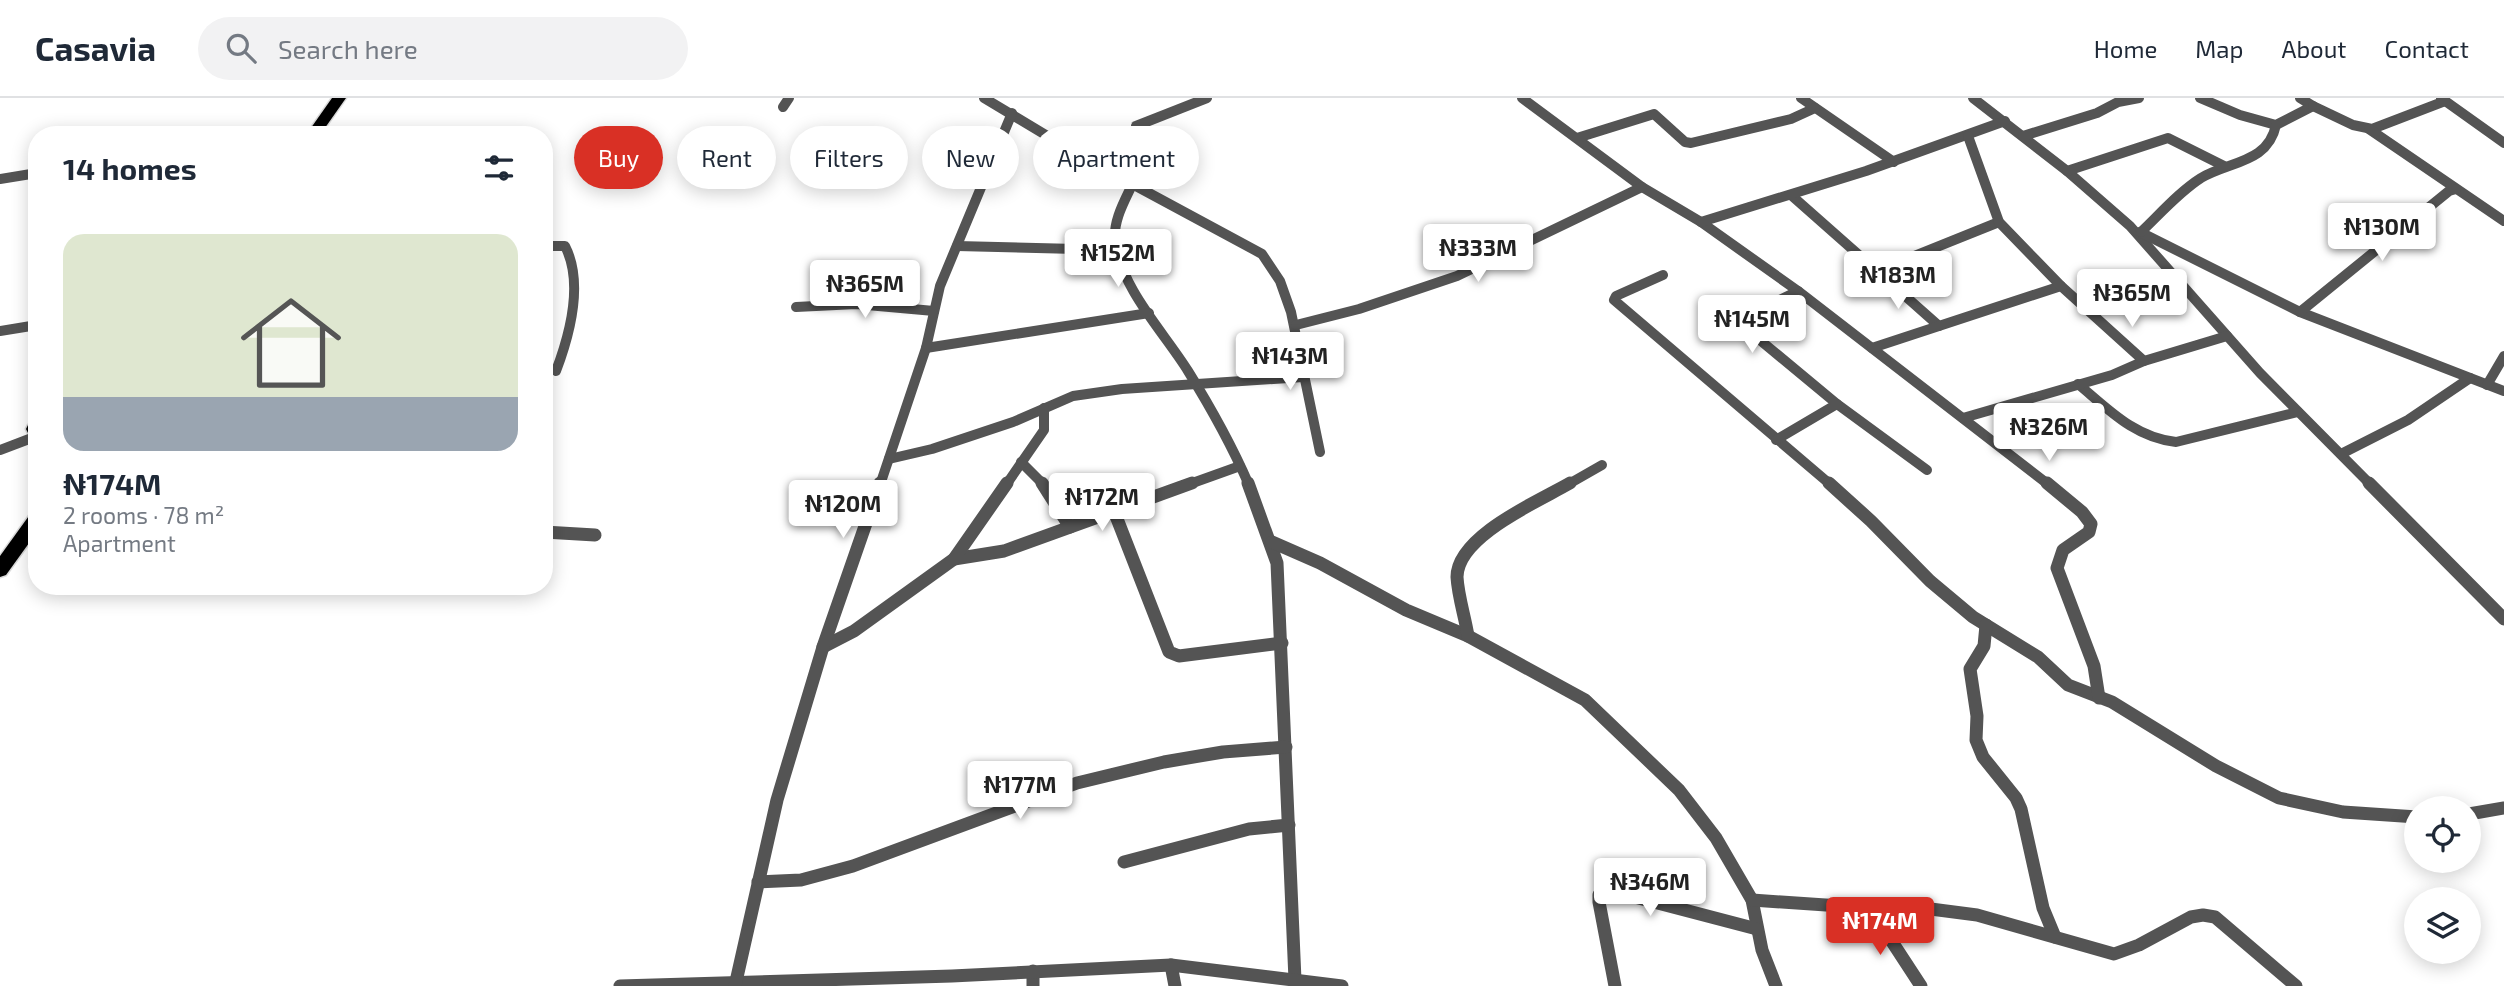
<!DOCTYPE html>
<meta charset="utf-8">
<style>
body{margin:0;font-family:"Exo 2",sans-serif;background:#f2f2f3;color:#1f2937;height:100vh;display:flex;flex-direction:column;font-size:26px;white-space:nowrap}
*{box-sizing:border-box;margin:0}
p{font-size:23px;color:#747a83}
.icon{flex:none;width:38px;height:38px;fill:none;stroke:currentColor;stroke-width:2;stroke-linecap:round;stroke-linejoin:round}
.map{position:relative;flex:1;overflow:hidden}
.details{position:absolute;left:28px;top:28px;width:525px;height:469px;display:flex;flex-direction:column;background:#fff;border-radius:28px;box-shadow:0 4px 18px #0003}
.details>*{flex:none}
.guide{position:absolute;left:574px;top:28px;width:665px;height:63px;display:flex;gap:14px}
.controls{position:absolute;left:2404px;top:698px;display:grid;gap:14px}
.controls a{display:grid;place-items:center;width:77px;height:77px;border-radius:50%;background:#fff;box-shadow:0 4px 18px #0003;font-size:35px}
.price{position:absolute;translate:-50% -60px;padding:0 16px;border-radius:7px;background:#fff;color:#222;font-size:23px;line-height:46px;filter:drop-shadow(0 2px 4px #0008)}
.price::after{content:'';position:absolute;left:50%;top:42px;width:21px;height:16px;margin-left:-10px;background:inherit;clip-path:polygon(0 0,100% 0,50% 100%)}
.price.active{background:#d93025;color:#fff}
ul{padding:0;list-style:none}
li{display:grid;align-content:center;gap:14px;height:371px;padding:0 35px}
li span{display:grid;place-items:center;height:217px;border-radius:21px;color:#555}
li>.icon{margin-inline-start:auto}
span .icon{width:126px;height:126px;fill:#fffc;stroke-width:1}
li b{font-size:30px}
h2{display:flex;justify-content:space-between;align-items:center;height:84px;padding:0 35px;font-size:30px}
.tag{padding:0 24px;border-radius:32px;background:#fff;box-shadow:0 4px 18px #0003;font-size:24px;line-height:63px}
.tag.active{background:#d93025;color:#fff}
header{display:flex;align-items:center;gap:42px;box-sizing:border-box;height:98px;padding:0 35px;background:#fff;border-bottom:2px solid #e0e1e3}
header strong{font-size:33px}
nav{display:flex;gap:38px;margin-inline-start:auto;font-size:24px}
.search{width:490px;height:63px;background:#f2f2f3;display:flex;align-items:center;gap:18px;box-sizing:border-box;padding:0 24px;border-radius:38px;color:#747a83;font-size:26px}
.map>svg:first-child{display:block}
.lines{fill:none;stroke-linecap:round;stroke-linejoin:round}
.highway-casing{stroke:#dbdbdb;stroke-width:3}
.minor-far1{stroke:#545454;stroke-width:10}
.minor{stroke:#545454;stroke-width:13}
.highway{fill:#000;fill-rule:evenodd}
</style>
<header>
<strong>Casavia</strong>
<div class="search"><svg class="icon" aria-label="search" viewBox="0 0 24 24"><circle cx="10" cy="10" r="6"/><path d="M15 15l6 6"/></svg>Search here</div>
<nav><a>Home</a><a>Map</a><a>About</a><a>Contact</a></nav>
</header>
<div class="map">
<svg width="2504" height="888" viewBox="0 0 2504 888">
<rect width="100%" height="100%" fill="#fff"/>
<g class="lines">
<g class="highway-casing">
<g id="highway">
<polygon points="332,0 346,0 320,37 306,37"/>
<polygon points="37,324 37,336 28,335 26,331 28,327"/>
<polygon points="37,413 37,434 6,477 0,479 0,458 31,415"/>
</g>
</g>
<g class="minor-far1">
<polyline points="984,0 1084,60 1262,156 1280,183 1291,214 1320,354"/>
<polyline points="1522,0 1642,89 1701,124 1798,193 2049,387"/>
<polyline points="1801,0 1894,64"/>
<polyline points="1973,0 2067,73 2130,128 2260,275 2371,387"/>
<polyline points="2200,0 2240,17 2276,27 2313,8 2300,0"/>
<polyline points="2441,0 2504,45"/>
<polyline points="2313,8 2353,27 2372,31 2445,3"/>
<polyline points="783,9 789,0"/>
<polyline points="1136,28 1207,0"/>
<polyline points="2369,31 2504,123"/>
<polyline points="2023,38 2097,15 2118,4 2139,0"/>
<polyline points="1577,40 1654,16 1685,44 1691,45 1791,21 1815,10"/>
<polyline points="2067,73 2168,40 2224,68"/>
<polyline points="0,81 37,75"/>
<path d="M1132,87C1124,104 1113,123 1115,143C1122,192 1163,233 1188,273C1211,310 1232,348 1249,387"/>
<polyline points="1791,97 1877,173 1999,124"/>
<polyline points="1701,124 1866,73 2005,23"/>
<polyline points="2140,134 2300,214 2504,293"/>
<path d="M2141,134C2160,116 2179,94 2201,80C2230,63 2268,65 2276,27"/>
<path d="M544,148H565C584,185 570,236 556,273"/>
<polyline points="957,148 1117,152"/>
<polyline points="1877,173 1939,228"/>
<polyline points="1663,177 1616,198 1614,202 1831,387"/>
<polyline points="796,209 856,206 934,213"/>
<polyline points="2300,214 2449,93 2456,91"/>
<polyline points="1296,227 1359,211 1457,178 1642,89"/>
<polyline points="0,233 37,227"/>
<polyline points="926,250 1149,215"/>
<polyline points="1872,250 2061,188"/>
<polyline points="2144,263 2227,238"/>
<path d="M2078,286C2108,311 2135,340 2176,344L2298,314"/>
<polyline points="2487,287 2504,258"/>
<polyline points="1837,306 1927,372"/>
<polyline points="1963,320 2112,277 2144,263 2061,188 1999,124 1968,38"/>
<polyline points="1776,342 1837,306 1749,233 1744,223 1753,215 1798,193"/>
<polyline points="0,352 37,338"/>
<polyline points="2341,356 2408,322 2470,280"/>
<polyline points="889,361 932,351 1013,324 1073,298 1122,291 1303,279"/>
<polyline points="1021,364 1044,387"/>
<polyline points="880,387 926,250 940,188 1012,15"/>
<polyline points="1006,387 1044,332 1044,310"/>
<polyline points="1187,387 1240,368"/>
<polyline points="1567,387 1602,367"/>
</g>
<g class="minor">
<polyline points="1042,385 1070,429"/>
<polyline points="1248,385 1277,465 1295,882"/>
<polyline points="1829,385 1871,423 1930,483 1973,519 2038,559 2068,587 2112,604 2216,668 2279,700 2343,714 2417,719"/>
<polyline points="2047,385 2082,414 2091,426 2089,434 2063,452 2057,470 2094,568 2099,600"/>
<polyline points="2369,385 2504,521"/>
<polyline points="1114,413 1169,554 1179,558 1282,545"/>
<polyline points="544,434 595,437"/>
<polyline points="1272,444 1320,465 1406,512 1468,538 1585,602 1679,692 1716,740 1752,802 1762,852 1776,888"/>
<polyline points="954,461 1004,453 1192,385"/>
<polyline points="1986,527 1984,548 1970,571 1977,618 1976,642 1983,659 2016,700 2021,711 2043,810 2055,839"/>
<path d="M1468,538C1465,519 1458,498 1457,479C1457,438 1539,403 1570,385"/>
<polyline points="823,549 854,533 954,461 1007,385"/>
<polyline points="2469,716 2504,710"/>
<polyline points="1124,764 1249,731 1289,727"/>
<polyline points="758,784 801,782 853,768 1077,685 1164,664 1223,654 1286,649"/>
<polyline points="1752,802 1870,810 1923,810 1977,817 2114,856 2139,847 2191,819 2203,817 2215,819 2296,888"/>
<polyline points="1870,810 1921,888"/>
<polyline points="1171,867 1175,888"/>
<polyline points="1033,873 1033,888"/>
<polyline points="620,888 952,878 1171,867 1342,888"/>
<polyline points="735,888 777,702 823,549 880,385"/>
<polyline points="1615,888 1599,804 1599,797 1608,792 1757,831"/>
</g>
<use href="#highway" class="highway"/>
</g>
</svg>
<div class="controls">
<a><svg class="icon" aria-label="locate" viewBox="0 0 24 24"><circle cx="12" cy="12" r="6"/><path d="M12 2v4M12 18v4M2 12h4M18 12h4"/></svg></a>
<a><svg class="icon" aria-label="layers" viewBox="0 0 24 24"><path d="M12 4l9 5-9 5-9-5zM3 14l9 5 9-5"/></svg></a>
</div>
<b class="price" style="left:2382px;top:165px">₦130M</b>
<b class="price" style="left:1478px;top:186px">₦333M</b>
<b class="price" style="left:1118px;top:191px">₦152M</b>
<b class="price" style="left:1898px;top:213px">₦183M</b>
<b class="price" style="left:865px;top:222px">₦365M</b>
<b class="price" style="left:2132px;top:231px">₦365M</b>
<b class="price" style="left:1752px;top:257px">₦145M</b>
<b class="price" style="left:1290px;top:294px">₦143M</b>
<b class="price" style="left:2049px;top:365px">₦326M</b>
<b class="price" style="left:1102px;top:435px">₦172M</b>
<b class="price" style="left:843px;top:442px">₦120M</b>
<b class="price" style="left:1020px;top:723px">₦177M</b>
<b class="price" style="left:1650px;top:820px">₦346M</b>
<b class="price active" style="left:1880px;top:859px">₦174M</b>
<div class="guide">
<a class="tag active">Buy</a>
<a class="tag">Rent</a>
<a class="tag">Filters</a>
<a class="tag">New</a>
<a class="tag">Apartment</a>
</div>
<section class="details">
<h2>14 homes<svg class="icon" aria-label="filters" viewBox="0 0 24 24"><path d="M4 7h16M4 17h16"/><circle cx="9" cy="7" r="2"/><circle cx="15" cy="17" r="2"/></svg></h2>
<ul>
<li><span style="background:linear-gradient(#dfe7d0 75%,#9aa5b1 0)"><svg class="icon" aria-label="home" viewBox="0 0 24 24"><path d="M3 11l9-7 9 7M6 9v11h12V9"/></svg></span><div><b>₦174M</b><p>2 rooms · 78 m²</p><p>Apartment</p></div></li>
</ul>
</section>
</div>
